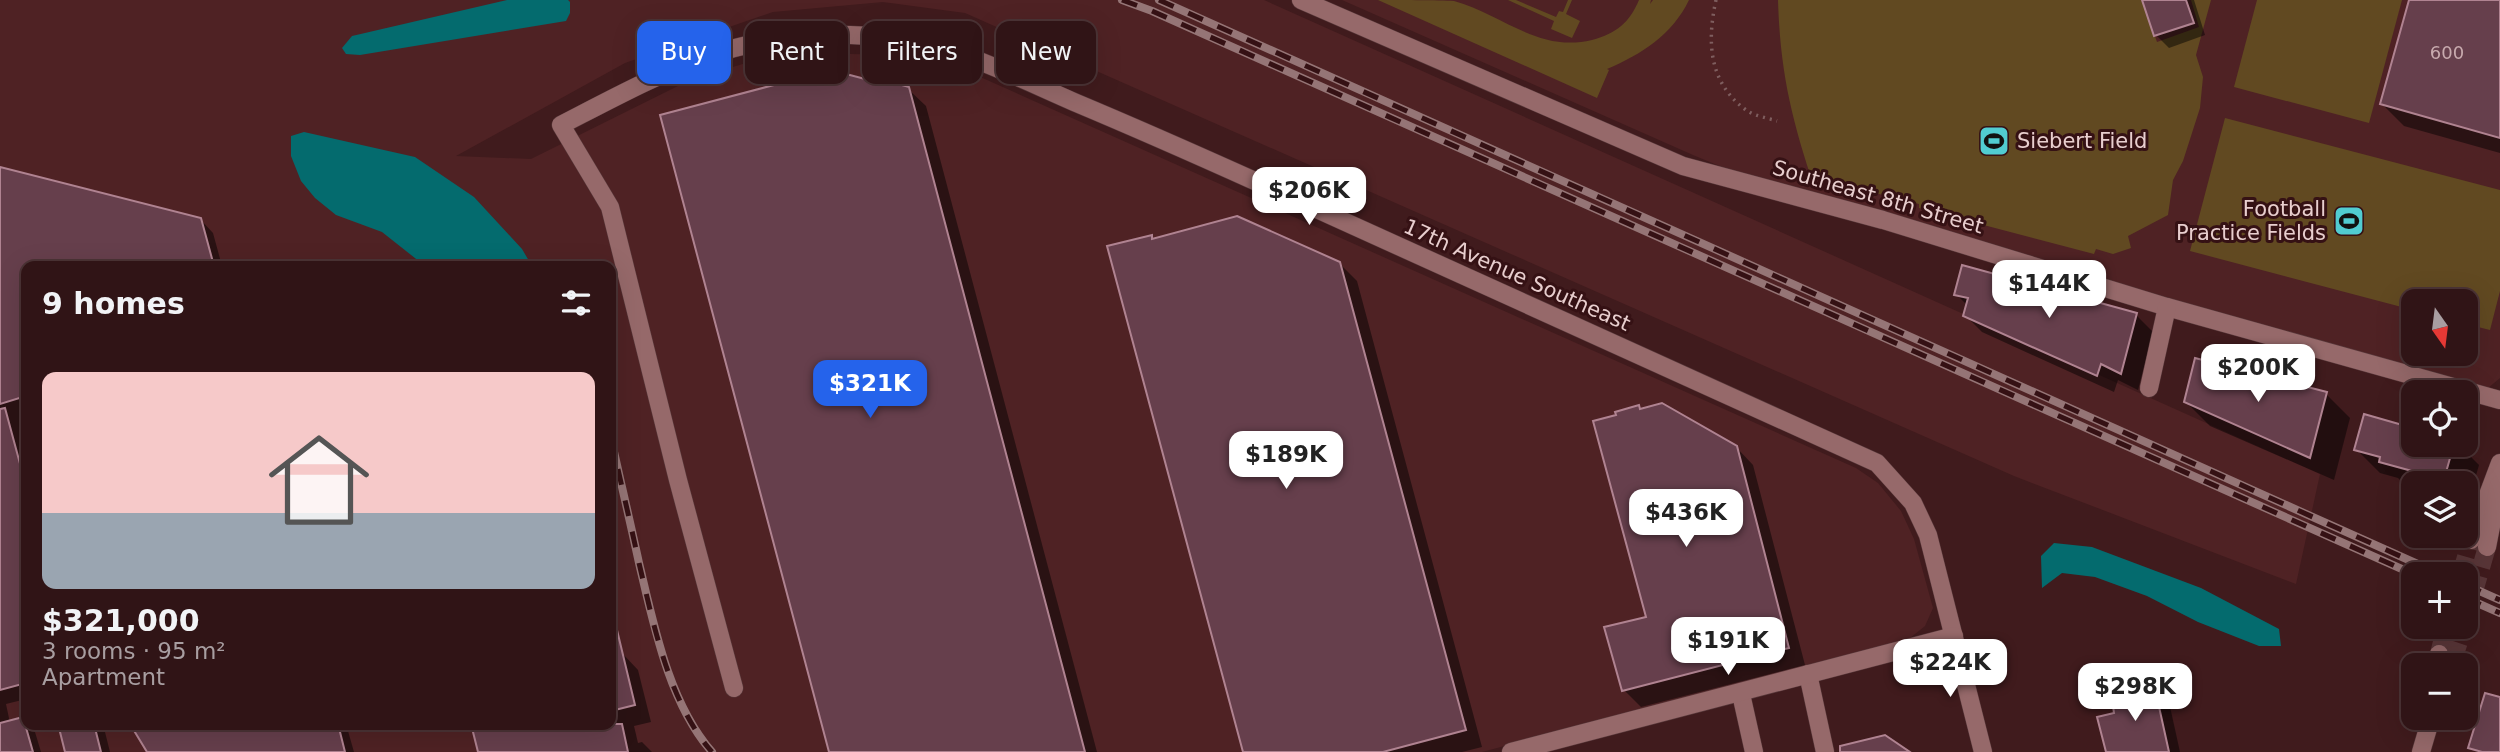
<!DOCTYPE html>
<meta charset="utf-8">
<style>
body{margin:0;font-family:"DejaVu Sans",sans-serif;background:#381d1f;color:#f1f3f6;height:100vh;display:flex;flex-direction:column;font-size:26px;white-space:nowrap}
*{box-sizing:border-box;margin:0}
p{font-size:23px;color:#a89ea1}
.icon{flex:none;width:38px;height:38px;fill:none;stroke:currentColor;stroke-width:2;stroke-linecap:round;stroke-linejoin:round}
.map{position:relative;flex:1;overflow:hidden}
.side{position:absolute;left:21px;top:261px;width:595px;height:469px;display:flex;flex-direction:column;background:#301416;border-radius:14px;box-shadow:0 7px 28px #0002,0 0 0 2px #4b3335}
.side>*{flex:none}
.top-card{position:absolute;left:637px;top:21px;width:665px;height:63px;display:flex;gap:14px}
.needle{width:46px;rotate:166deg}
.fabs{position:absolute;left:2401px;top:289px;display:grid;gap:14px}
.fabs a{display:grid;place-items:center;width:77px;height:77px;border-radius:14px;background:#301416;box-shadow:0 7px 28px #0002,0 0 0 2px #4b3335;font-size:35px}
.price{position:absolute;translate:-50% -60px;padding:0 16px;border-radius:14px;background:#fff;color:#222;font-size:23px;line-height:46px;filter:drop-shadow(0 2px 4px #0008)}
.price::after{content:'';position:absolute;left:50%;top:42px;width:21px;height:16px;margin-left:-10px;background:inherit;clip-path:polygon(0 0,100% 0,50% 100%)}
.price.active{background:#2563eb;color:#fff}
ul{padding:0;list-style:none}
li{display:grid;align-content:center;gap:14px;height:371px;padding:0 21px}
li+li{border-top:2px solid #4b3335}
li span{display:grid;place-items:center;height:217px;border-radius:14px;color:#555}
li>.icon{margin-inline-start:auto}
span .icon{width:126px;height:126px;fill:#fffc;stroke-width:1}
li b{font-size:30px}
h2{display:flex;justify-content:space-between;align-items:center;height:84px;padding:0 21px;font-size:30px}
.pill{padding:0 24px;border-radius:14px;background:#301416;box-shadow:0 7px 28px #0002,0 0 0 2px #4b3335;font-size:24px;line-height:63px}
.pill.active{background:#2563eb;color:#fff}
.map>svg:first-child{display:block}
.built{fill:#4f2224;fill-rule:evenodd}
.green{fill:#614921}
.water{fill:#046b6e}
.shadow{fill:#0007}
.building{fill:#663f4c;stroke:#b08391;stroke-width:2}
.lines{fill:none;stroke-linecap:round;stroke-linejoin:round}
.minor-tunnel{stroke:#593638;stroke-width:18;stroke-dasharray:18 9;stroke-linecap:butt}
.minor-casing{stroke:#58393b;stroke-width:19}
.path{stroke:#7f5e5f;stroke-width:3.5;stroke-dasharray:2 5;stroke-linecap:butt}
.minor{stroke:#96696a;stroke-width:18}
.rail-casing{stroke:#957576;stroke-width:8}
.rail{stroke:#351114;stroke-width:5;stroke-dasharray:16;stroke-linecap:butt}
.labels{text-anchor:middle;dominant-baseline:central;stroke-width:6;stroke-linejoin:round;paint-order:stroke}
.number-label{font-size:18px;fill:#c8aaae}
.poi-label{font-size:21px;fill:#e8cece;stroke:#351114;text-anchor:start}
.street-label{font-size:21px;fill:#e8cece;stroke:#351114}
</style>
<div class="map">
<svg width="2500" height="752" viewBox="0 0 2500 752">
<rect width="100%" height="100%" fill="#401b1d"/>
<g class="built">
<path d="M0,0H1264L2320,474L2296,584L2014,476L965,13L883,2L773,12L625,63L456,156L531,159L688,81L749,62L774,57L811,53L890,55L930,62L978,76L1856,468L1878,483L1901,511L1914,539L1933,608L1925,626L1910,638L1482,752H0ZM26,266H611V724H26Z"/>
<path d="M1342,0H2500V378L2488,388L1790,195L1693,155ZM2413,301H2466V354H2413Z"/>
</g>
<g class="green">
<path d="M1378,0C1396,0 1439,0 1454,1C1502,14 1538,53 1592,40C1617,33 1629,23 1639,0H1651L1650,4L1653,0H1689C1672,35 1642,54 1607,69L1609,70L1597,98Z"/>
<polygon points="1508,0 1516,0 1556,17 1559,11 1563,12 1568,0 1572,0 1566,14 1580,21 1572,38 1551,29 1554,21"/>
<path d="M1778,0H2142L2157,42L2199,27L2191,0H2211L2196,55L2203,77L2200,108L2183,161L2173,180L2168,215L2128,236L2131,248L2113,254L2096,249L2094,254L1919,208V204L1811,177C1790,113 1780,67 1778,0Z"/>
<polygon points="2257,0 2402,0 2369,123 2234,87"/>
<polygon points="2225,118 2500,190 2500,291 2490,330 2466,324 2466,301 2413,301 2413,310 2190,251"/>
</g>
<g class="water">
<polygon points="507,0 568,0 570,2 570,13 566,21 360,55 346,54 342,48 352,36"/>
<polygon points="304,132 415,157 474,197 522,249 532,266 425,266 382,232 336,215 315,198 301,181 291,156 291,136"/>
<polygon points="2054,543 2092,547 2201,588 2279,629 2281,646 2259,646 2198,622 2147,596 2095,577 2062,573 2042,588 2041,556"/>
</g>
<g class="shadow">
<polygon points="2144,0 2194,0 2205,35 2169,48 2156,35"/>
<polygon points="2411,0 2500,0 2500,153 2404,126 2382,104"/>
<polygon points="866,81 908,89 926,106 1097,752 831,752"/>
<polygon points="0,169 200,219 213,233 222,266 26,266 26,699 6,704 10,723 22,719 35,732 41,752 0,752"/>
<polygon points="1151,237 1155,240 1339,263 1357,281 1482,747 1462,752 1245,752"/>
<polygon points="1956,294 2136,315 2153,332 2138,390 2118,380 2114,392 1982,332 1965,315 1968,306"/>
<polygon points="2326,394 2350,418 2334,480 2210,426 2186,402"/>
<polygon points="1639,407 1642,410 1736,447 1753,465 1805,665 1641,707 1624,690 1648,618"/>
<polygon points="2365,416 2413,429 2413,444 2458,444 2479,465 2466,510 2466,483 2413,483 2413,488 2405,485 2398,478 2380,473 2356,449"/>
<polygon points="611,649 615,654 621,652 638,670 651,722 634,726 638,743 642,742 652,752 480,752 611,724"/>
<polygon points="2153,686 2169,702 2180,752 2107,752 2116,714"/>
<polygon points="60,724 103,724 110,752 67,752"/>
<polygon points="133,724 346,724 354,752 149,752"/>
</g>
<g class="building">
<polygon points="2142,0 2186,0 2194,23 2154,36"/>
<polygon points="2409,0 2500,0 2500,138 2380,104"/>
<polygon points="831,70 865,79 866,75 909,87 1085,752 829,752 660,115"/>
<polygon points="0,167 201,218 214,266 26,266 26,396 0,404"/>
<polygon points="1237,216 1340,262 1466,730 1383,752 1243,752 1107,246 1152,235 1152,239"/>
<polygon points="1962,265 2137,313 2121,374 2101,364 2097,376 1963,316 1968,298 1954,295"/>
<polygon points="2195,358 2327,392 2310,458 2184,402"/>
<polygon points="1662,403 1737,446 1789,648 1622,691 1604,627 1646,617 1593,421 1616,415 1615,412 1639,405 1640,409"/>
<polygon points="5,408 26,486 26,683 0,690 0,409"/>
<polygon points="2364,414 2413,428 2413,444 2454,444 2443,483 2421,483 2422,478 2411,475 2412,471 2379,462 2380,457 2354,450"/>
<polygon points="617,630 635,705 611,711 611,631"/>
<polygon points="2154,684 2169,752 2106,752 2097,717 2114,713 2113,706 2119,705 2115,692"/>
<polygon points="2485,693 2500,697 2500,752 2482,752 2468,748"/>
<polygon points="23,717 33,752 0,752 0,723"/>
<polygon points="58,724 94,724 101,752 65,752"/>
<polygon points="130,724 338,724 345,752 147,752"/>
<polygon points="471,724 622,724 628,752 478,752"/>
<polygon points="1885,735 1910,752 1840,752 1840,746"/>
</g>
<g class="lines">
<g class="minor-tunnel">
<polyline points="2461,574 2471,540"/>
<polyline points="2466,619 2487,547"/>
<polyline points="2439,654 2446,626"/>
<polyline points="2453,660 2464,626"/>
</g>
<g class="minor-casing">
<g id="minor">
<polyline points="1301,0 1683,166 1883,220 2167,307 2500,400"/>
<polyline points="2149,388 2167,307"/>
<polyline points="2471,540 2500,463"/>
<polyline points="2487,547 2499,485"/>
<polyline points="2436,665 2439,654"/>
<polyline points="2452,665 2453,660"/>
<polyline points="1808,674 1825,752"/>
<path d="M734,688L678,480L610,207L561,125C660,74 734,31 850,35C885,36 922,40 955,52C996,66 1035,85 1074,102C1136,128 1197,155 1257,182C1464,276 1670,369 1877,463L1913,503L1928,535L1983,752"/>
<polyline points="1741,694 1754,752"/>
<polyline points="1511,752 1954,636"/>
<polyline points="2421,752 2431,718"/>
</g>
</g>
<path class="path" d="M1716,0C1707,41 1708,82 1746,110C1754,116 1768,118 1777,121"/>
<use href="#minor" class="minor"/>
<g class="rail-casing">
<g id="rail">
<polyline points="1122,0 1152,11 2413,574"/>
<polyline points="1159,0 2440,574"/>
<path d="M611,438C620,479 630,521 639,563C654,626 669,703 712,752"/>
<polyline points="2466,585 2500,600"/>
<polyline points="2466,598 2500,613"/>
</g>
</g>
<use href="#rail" class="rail"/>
</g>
<defs>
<g id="stadium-square" transform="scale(1.575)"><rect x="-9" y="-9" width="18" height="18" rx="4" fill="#51ccd1" stroke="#351114"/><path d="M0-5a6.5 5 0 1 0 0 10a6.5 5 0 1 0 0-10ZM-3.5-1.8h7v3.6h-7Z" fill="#111"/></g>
</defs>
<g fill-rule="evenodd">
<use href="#stadium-square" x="1994" y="141"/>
<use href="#stadium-square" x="2349" y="221"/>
</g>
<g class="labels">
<g class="number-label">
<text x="2447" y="52">600</text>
</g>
<g class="poi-label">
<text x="2017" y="141">Siebert Field</text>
<text x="2326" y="209" text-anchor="end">Football<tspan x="2326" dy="24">Practice Fields</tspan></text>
</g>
<g class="street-label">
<text transform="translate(1878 197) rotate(16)">Southeast 8th Street</text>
<text transform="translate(1517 275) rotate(24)">17th Avenue Southeast</text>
</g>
</g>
</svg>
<div class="fabs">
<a><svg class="needle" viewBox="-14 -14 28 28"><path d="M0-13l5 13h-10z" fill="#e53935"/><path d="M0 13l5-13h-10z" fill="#a89ea1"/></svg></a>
<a><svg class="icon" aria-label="locate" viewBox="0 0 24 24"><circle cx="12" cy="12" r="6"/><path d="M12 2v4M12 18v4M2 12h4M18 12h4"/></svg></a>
<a><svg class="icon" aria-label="layers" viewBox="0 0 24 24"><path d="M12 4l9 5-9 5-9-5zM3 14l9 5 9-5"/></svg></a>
<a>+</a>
<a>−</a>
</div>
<b class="price" style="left:1309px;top:227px">$206K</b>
<b class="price" style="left:2049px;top:320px">$144K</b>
<b class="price" style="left:2258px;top:404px">$200K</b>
<b class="price active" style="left:870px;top:420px">$321K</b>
<b class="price" style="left:1286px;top:491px">$189K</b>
<b class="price" style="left:1686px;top:549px">$436K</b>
<b class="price" style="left:1728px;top:677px">$191K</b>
<b class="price" style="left:1950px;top:699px">$224K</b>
<b class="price" style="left:2135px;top:723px">$298K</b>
<div class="top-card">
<a class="pill active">Buy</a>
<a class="pill">Rent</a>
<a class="pill">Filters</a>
<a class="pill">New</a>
</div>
<section class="side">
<h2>9 homes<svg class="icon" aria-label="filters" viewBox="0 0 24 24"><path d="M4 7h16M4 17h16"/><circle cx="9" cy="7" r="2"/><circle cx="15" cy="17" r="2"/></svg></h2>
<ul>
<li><span style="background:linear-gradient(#f6c9c9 65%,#9aa5b1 0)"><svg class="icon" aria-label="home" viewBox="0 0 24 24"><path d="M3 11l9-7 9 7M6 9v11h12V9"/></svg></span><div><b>$321,000</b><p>3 rooms · 95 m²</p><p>Apartment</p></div></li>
</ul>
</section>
</div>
